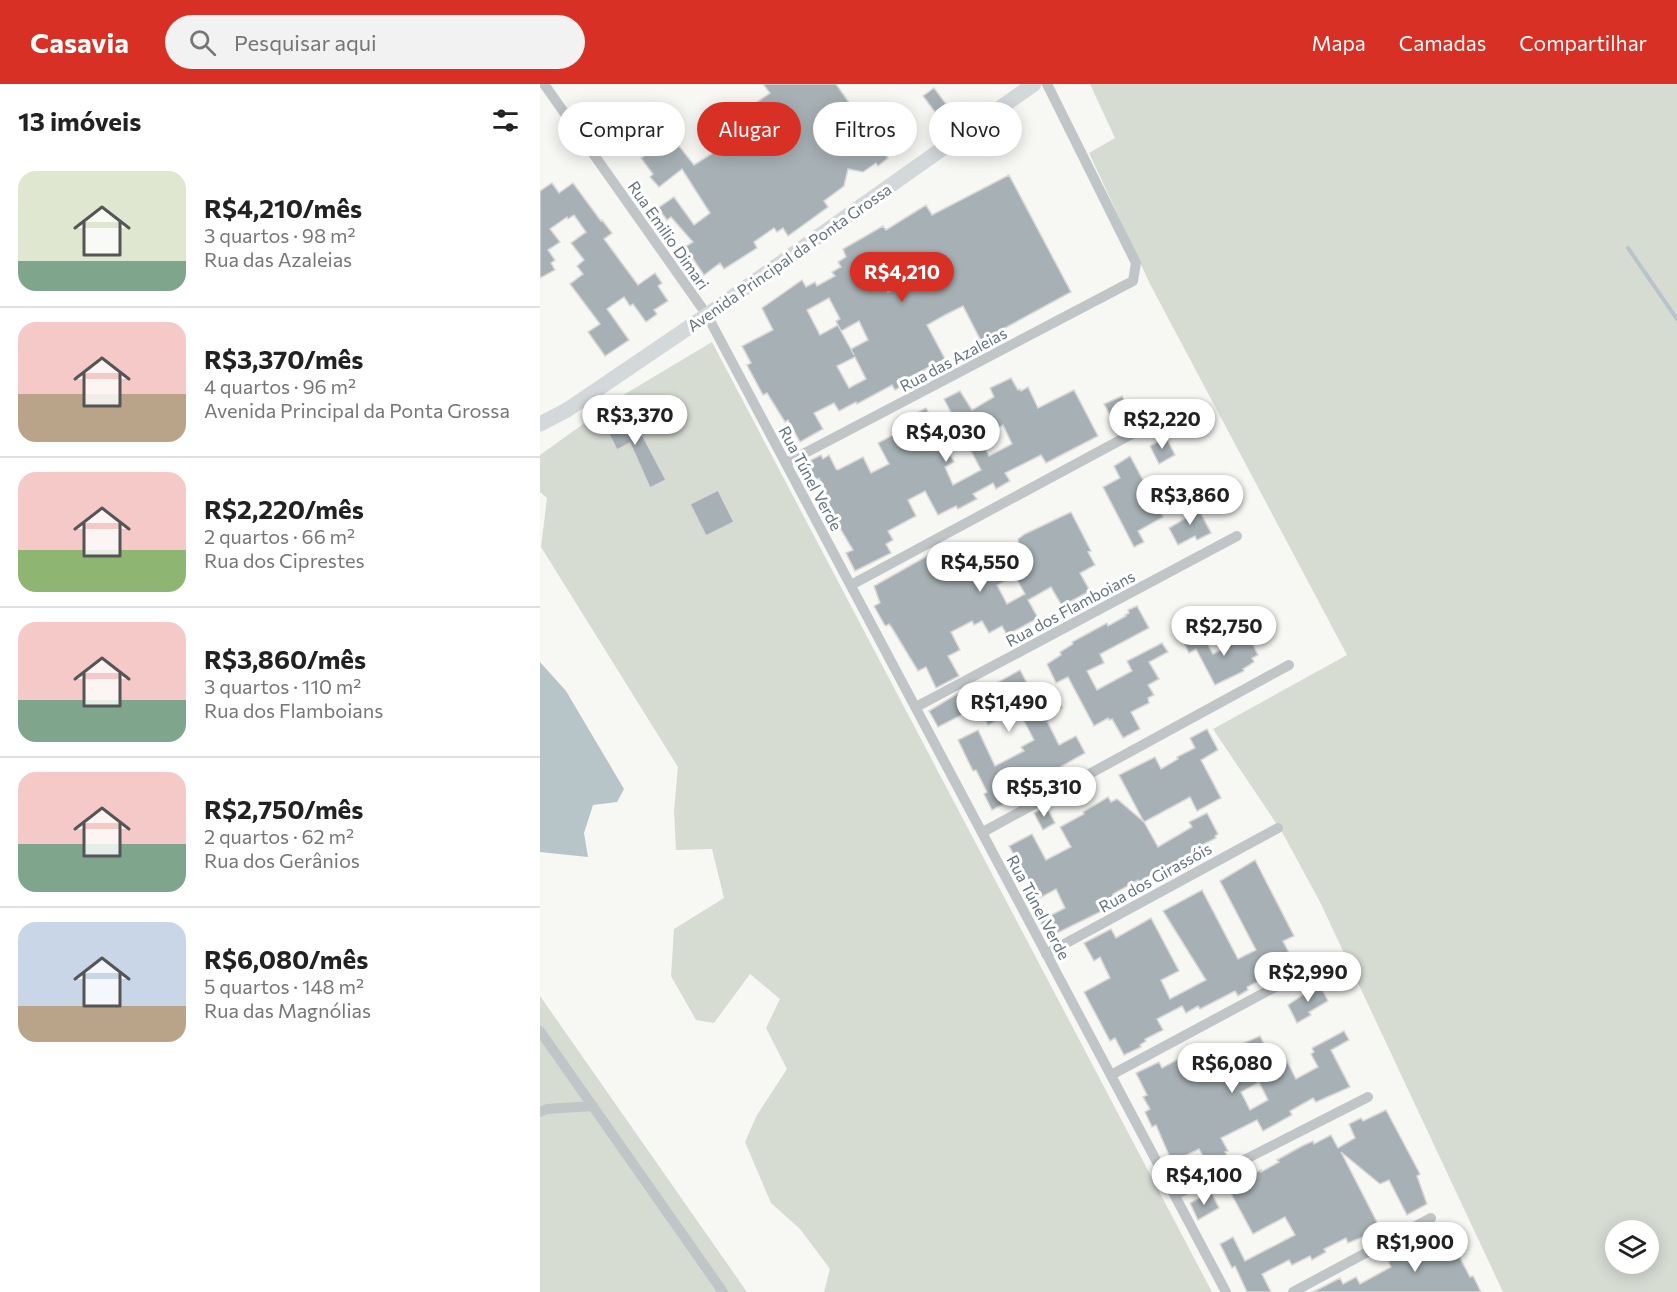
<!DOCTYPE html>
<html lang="pt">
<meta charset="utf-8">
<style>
body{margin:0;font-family:Commissioner,sans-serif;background:#f2f2f2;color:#222;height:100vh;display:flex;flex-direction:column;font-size:22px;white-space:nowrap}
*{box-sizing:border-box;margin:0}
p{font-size:20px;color:#767676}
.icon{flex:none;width:33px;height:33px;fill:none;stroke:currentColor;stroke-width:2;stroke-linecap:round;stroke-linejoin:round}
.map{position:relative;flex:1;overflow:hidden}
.details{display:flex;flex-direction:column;background:#fff;width:540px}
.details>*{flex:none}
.guide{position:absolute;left:18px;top:18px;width:570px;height:54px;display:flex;gap:12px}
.buttons{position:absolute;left:1065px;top:1136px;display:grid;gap:12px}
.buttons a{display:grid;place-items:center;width:54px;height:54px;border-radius:50%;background:#fff;box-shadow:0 3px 15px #0003;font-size:30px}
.price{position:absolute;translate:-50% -51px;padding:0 14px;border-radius:21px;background:#fff;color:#222;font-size:20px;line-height:39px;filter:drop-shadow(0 2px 3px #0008)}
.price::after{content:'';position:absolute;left:50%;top:36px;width:18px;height:14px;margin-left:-9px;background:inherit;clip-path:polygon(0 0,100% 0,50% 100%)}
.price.on{background:#d93025;color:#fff}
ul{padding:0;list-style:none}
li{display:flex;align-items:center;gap:18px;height:150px;padding:0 18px}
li+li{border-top:2px solid #e0e0e0}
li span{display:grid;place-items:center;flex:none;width:168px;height:120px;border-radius:18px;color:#555}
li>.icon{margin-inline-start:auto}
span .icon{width:72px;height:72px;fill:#fffc;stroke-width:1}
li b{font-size:26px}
h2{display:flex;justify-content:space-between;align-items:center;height:72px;padding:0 18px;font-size:26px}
.pill{padding:0 21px;border-radius:27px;background:#fff;box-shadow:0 3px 15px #0003;font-size:21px;line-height:54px}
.pill.on{background:#d93025;color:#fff}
header{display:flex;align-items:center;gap:36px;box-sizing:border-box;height:84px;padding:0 30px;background:#d93025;color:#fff}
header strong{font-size:28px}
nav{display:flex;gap:33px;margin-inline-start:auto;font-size:21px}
.search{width:420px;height:54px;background:#f2f2f2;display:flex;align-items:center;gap:15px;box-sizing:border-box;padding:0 21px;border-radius:33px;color:#767676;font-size:22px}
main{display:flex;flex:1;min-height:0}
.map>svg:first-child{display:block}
.green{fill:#d7dcd3;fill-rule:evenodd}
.water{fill:#b7c5c8}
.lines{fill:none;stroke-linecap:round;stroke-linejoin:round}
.stream{stroke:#b7c5c8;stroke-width:4}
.building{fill:#a7b1b5;stroke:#d8d8d6;stroke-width:1.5;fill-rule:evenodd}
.street{stroke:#c0c5c8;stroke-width:10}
.secondary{stroke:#d3d8db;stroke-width:15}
.labels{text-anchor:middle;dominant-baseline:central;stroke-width:6;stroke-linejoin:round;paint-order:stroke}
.street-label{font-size:16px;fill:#62757f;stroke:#fff}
</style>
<header>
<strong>Casavia</strong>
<div class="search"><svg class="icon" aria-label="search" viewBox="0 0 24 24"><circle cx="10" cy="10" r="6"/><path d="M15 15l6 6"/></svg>Pesquisar aqui</div>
<nav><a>Mapa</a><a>Camadas</a><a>Compartilhar</a></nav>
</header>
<main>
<section class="details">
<h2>13 imóveis<svg class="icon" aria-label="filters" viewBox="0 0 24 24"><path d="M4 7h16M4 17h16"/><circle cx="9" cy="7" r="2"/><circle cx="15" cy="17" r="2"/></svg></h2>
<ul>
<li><span style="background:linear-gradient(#dfe7d0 75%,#7fa58c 0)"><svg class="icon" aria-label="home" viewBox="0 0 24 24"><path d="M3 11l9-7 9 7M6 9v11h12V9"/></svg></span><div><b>R$4,210/mês</b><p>3 quartos · 98 m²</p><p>Rua das Azaleias</p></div></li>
<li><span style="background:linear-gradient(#f6c9c9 60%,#b9a48a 0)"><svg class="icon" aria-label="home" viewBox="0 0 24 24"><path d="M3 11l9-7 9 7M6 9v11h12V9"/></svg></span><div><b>R$3,370/mês</b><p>4 quartos · 96 m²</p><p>Avenida Principal da Ponta Grossa</p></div></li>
<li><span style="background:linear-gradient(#f6c9c9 65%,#8fb573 0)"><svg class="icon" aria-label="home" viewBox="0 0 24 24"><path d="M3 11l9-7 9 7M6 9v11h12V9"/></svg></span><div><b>R$2,220/mês</b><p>2 quartos · 66 m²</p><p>Rua dos Ciprestes</p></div></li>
<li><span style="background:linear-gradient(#f6c9c9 65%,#7fa58c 0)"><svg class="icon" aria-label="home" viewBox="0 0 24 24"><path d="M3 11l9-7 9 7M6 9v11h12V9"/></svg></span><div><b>R$3,860/mês</b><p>3 quartos · 110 m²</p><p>Rua dos Flamboians</p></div></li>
<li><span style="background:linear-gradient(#f6c9c9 60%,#7fa58c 0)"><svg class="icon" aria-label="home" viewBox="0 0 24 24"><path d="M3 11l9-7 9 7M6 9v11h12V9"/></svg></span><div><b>R$2,750/mês</b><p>2 quartos · 62 m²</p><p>Rua dos Gerânios</p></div></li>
<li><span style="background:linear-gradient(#c9d6e8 70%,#b9a48a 0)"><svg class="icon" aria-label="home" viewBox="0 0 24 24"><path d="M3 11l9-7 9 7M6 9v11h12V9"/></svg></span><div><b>R$6,080/mês</b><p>5 quartos · 148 m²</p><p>Rua das Magnólias</p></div></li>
</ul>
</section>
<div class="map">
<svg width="1137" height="1208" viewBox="0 0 1137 1208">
<rect width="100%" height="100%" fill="#f7f7f4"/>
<g class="green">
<path d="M550,0H1137V1208H963L780,818L742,748L673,645L807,571L610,200L549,69L575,54ZM1076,1146H1108V1179H1076Z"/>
<polygon points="172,258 672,1208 284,1208 290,1185 260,1145 231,1119 205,1058 217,1031 247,985 226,944 240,915 210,890 174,939 156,936 131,892 134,845 184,814 172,765 136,766 134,727 138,683 1,463 7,414 0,408 0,371 85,310"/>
<polygon points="0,912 207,1208 0,1208"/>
</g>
<polygon class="water" points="0,578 26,607 84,705 77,718 53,721 44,749 48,773 0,768"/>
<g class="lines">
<polyline class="stream" points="1088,164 1137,235"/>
</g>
<g class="building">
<polygon points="223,0 296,0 348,74 338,82 336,79 323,88 308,85 304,102 284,117 288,123 248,152 243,144 237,148 234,144 214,158 217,164 184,185 180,179 164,191 145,163 153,158 131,133 127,136 118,124 134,113 154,141 170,129 142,85 119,103 110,93 113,90 101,74 104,72 99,66 127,47 154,81 187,60 194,69 224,46 218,38 223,35 213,21 230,9"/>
<polygon points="394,4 406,20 395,28 383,12"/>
<polygon points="348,24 371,52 363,58 340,30"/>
<path d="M469,91L531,208L441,257L423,222L405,231L387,241L405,275L366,295L368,299L355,306L352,301L317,320L316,318L299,327L294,319L274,329L283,345L260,358L248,336L245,338L227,309L223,311L207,281L211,279L202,262L233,246L222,224L262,196L266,203L275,198L277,202L295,192L292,188L301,183L298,178L306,173L303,165L343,142L346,146L386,121L392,131ZM357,175L369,197L348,208L336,186ZM289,214L300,235L296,237L301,247L298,241L280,251L267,226ZM319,237L328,256L311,265L314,271L301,247ZM315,273L326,295L309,304L297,282Z"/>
<polygon points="12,99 19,109 33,99 61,137 62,136 72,149 64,155 98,201 115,189 122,199 118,202 128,217 114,226 117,230 106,238 93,220 90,222 84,213 67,225 89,256 65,272 48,248 60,240 30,200 43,190 37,182 44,176 31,159 46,148 34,131 28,135 27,133 10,145 20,158 8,166 15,176 11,179 15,186 0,194 0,107"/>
<path d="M471,294L478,306L480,305L481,307L488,303L498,324L534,306L558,352L506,379L501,371L465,389L470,397L456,405L453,399L433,410L437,415L418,425L416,422L398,431L385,407L368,416L376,432L348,447L353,456L346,460L351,469L315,487L306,469L313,466L285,419L289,417L279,394L276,396L267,378L281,371L283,375L289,371L296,385L298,386L323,373L331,389L349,380L338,359L355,350L354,347L371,337L369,333L386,324L414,378L405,383L413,401L441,386L404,315L420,307L432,326L454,313L450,304ZM463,341L472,360L449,372L440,354Z"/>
<polygon points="582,312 593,333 576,342 564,320"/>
<polygon points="89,326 126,396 110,404 90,359 77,366 64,340"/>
<polygon points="626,353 635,371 619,380 610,362"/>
<polygon points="590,372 623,433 598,447 604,458 594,463 563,403 580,394 574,382"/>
<polygon points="178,406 194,438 166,452 150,420"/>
<polygon points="656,420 671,449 657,456 655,452 638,461 629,444 646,434 643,427"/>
<path d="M531,428L551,467L548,468L555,481L540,489L550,507L522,522L511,503L488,516L498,534L467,551L462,542L449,549L442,537L434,541L432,537L411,548L420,566L408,572L419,592L396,604L386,583L378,587L352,544L349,540L346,542L344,540L334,522L340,519L334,502L394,468L397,473L415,463L431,492L459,476L458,474L479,463L478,455L485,450ZM475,492L485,510L467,520L457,501Z"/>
<polygon points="597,522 609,544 560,570 564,579 547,587 557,606 592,587 587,577 622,559 628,568 609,578 619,595 608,601 614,611 608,614 609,619 591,628 600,645 583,654 572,635 569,636 568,634 554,642 528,593 516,599 507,580 521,571 520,568 533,560 532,558 567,539 568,542 586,532 585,531 589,529 588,526"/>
<polygon points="711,529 717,539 704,546 699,536"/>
<polygon points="662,550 673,570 708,551 718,571 712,574 714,578 703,585 704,587 675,601 656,565 649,569 644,559"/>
<polygon points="480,586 499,621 516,612 522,624 505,633 519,661 536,652 545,669 494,698 488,687 458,703 466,719 452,726 444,710 447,708 436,686 433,687 418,656 438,646 455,682 484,667 481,663 494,656 481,631 478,633 475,627 448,641 439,622 398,643 389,627 425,605 427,607 443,599 446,605"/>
<polygon points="667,645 678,666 661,676 681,714 657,727 650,713 604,738 579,691 615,673 621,685 638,675 637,673 655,664 650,654"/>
<polygon points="568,713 571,718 577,715 604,738 618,763 652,743 649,738 667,729 678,750 675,752 676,754 660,762 664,766 659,768 662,774 649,781 646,775 629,784 628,782 599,798 598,796 573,810 574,813 559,821 562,827 509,853 500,837 525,824 516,805 496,816 488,800 490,799 469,762 492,750 506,776 531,763 520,743 544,730 543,728"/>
<polygon points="506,722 515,739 503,746 494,729"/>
<polygon points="715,776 754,852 743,857 750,871 742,876 746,883 707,903 708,906 698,912 695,907 660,925 658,922 646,929 642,922 617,935 623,946 605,955 606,957 600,961 601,963 584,971 575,954 570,957 544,908 570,894 560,873 554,877 544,859 571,845 576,854 611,834 639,887 621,896 630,915 666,896 623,827 662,806 698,875 716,866 680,797"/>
<polygon points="779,900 788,917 769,928 771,931 757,939 748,921"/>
<path d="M804,947L809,956L791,966L810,1003L776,1018L773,1014L750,1027L752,1031L723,1047L717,1036L681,1054L688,1067L685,1068L688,1074L669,1083L659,1065L632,1078L616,1041L612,1043L605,1028L610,1025L603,1013L607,1011L596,989L619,978L622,984L657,965L662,975L679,966L681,969L720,952L733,978L744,972L756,995L778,983L771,970L774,968L772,964ZM719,998L728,1016L710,1026L701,1008Z"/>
<polygon points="846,1026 880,1090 877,1092 887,1120 867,1131 849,1096 840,1100 801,1068 841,1146 824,1154 823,1153 808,1159 806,1154 784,1165 786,1168 772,1176 770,1172 752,1181 749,1176 722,1190 731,1208 707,1208 695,1182 692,1184 680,1160 693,1153 705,1177 755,1151 745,1133 713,1150 686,1100 690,1098 688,1096 700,1090 703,1095 721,1086 721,1088 739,1078 737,1076 762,1062 773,1057 774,1060 791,1051 798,1064 815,1054 809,1040 821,1034 823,1037"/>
<polygon points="671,1108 679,1124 658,1136 650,1119"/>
<polygon points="886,1155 888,1159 892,1157 896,1165 911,1157 930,1193 933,1192 941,1208 773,1208 800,1194 803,1200 816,1193 820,1200 851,1183 845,1170 870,1157 873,1163"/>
</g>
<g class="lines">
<g class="street">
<polyline points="4,0 167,231 686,1208"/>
<polyline points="246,379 593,197 596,179 507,0"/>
<polyline points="311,501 614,338"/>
<polyline points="376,623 697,452"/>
<polyline points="443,748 749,581"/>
<polyline points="506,870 738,744"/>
<polyline points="0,947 183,1208"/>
<polyline points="571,991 763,888"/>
<polyline points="0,1028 7,1025 53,1022"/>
<polyline points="635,1111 828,1013"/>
<polyline points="753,1208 891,1134"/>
</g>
<polyline class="secondary" points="0,340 27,326 167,231 494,0"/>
</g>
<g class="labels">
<g class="street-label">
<text transform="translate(129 151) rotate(55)">Rua Emilio Dimari</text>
<text transform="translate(249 173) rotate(-35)">Avenida Principal da Ponta Grossa</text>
<text transform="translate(413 275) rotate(-28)">Rua das Azaleias</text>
<text transform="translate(271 394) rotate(62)">Rua Túnel Verde</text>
<text transform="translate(530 524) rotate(-28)">Rua dos Flamboians</text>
<text transform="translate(615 793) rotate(-29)">Rua dos Girassóis</text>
<text transform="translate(499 823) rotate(62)">Rua Túnel Verde</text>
</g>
</g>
</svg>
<div class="buttons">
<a><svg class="icon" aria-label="layers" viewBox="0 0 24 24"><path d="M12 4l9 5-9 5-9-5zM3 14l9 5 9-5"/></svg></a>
</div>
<b class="price on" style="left:362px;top:219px">R$4,210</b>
<b class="price" style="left:95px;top:362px">R$3,370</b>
<b class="price" style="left:622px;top:366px">R$2,220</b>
<b class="price" style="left:406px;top:379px">R$4,030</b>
<b class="price" style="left:650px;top:442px">R$3,860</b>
<b class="price" style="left:440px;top:509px">R$4,550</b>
<b class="price" style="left:684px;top:573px">R$2,750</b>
<b class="price" style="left:469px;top:649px">R$1,490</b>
<b class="price" style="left:504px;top:734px">R$5,310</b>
<b class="price" style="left:768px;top:919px">R$2,990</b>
<b class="price" style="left:692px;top:1010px">R$6,080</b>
<b class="price" style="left:664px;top:1122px">R$4,100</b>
<b class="price" style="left:875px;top:1189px">R$1,900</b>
<div class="guide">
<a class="pill">Comprar</a>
<a class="pill on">Alugar</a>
<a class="pill">Filtros</a>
<a class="pill">Novo</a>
</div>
</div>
</main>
